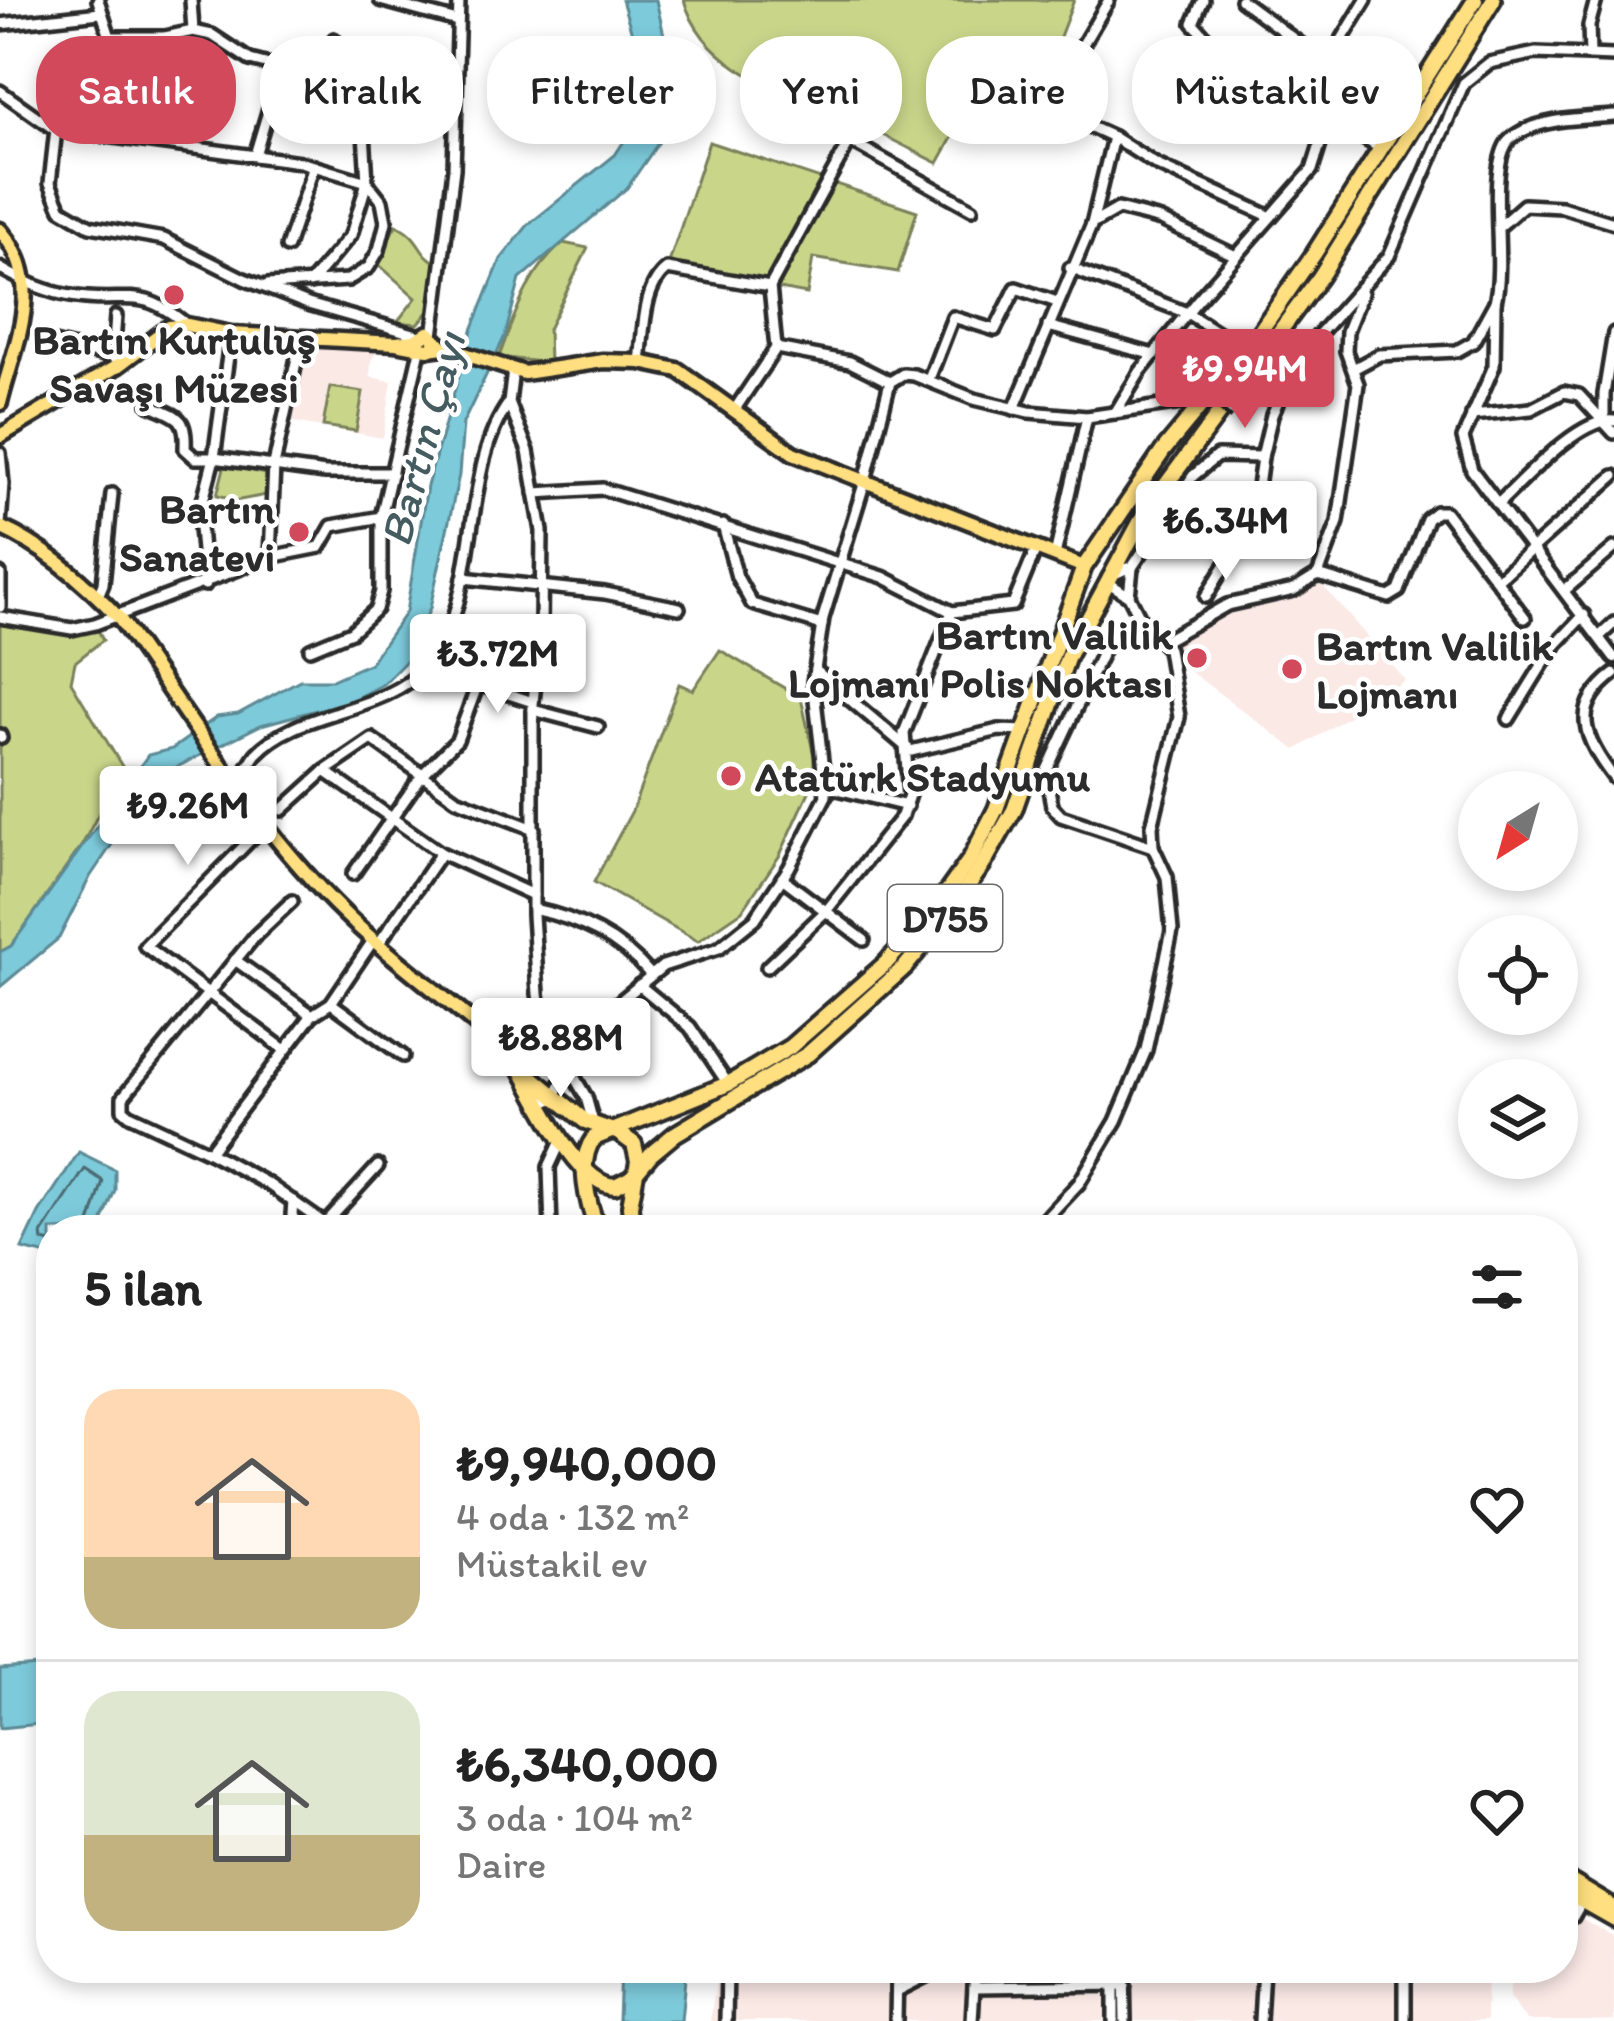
<!DOCTYPE html>
<html lang="tr">
<meta charset="utf-8">
<style>
body{margin:0;font-family:Itim,sans-serif;background:#f6f6f6;color:#222;height:100vh;display:flex;flex-direction:column;font-size:45px;white-space:nowrap}
*{box-sizing:border-box;margin:0}
p{font-size:39px;color:#767676}
.icon{flex:none;width:66px;height:66px;fill:none;stroke:currentColor;stroke-width:2;stroke-linecap:round;stroke-linejoin:round}
.map{position:relative;flex:1;overflow:hidden}
.details{position:absolute;left:36px;top:1215px;width:1542px;height:768px;display:flex;flex-direction:column;background:#fff;border-radius:48px;box-shadow:0 6px 18px #0003}
.details>*{flex:none}
.guide{position:absolute;left:36px;top:36px;width:1542px;height:108px;display:flex;gap:24px}
.needle{width:78px;rotate:217deg}
.fabs{position:absolute;left:1458px;top:771px;display:grid;gap:24px}
.fabs a{display:grid;place-items:center;width:120px;height:120px;border-radius:50%;background:#fff;box-shadow:0 6px 18px #0003;font-size:60px}
.price{position:absolute;translate:-50% -102px;padding:0 27px;border-radius:12px;background:#fff;color:#222;font-size:39px;line-height:78px;filter:drop-shadow(0 3px 6px #0008)}
.price::after{content:'';position:absolute;left:50%;top:72px;width:36px;height:27px;margin-left:-18px;background:inherit;clip-path:polygon(0 0,100% 0,50% 100%)}
.price.active{background:#d1495b;color:#fff}
ul{padding:0;list-style:none}
li{display:flex;align-items:center;gap:36px;height:300px;padding:0 48px}
li+li{border-top:3px solid #e0e0e0}
li span{display:grid;place-items:center;flex:none;width:336px;height:240px;border-radius:36px;color:#555}
li>.icon{margin-inline-start:auto}
span .icon{width:144px;height:144px;fill:#fffc;stroke-width:1}
li b{font-size:51px}
h2{display:flex;justify-content:space-between;align-items:center;height:144px;padding:0 48px;font-size:51px}
.pill{padding:0 42px;border-radius:48px;background:#fff;box-shadow:0 6px 18px #0003;font-size:42px;line-height:108px}
.pill.active{background:#d1495b;color:#fff}
.map>svg:first-child{display:block}
.built{fill:#fbe9e6}
.green{fill:#c9d68a;stroke:#7a805a;stroke-width:3}
.water{fill:#7dcadb;stroke:#5c8a95;stroke-width:3}
.lines{fill:none;stroke-linecap:round;stroke-linejoin:round}
.shore{stroke:#4c6b71;stroke-width:3}
.minor-casing{stroke:#2b2b2b;stroke-width:18}
.major-casing{stroke:#2b2b2b;stroke-width:21}
.highway-casing{stroke:#2b2b2b;stroke-width:22}
.minor{stroke:#fff;stroke-width:9}
.major{stroke:#ffdf80;stroke-width:12}
.highway{stroke:#ffdf80;stroke-width:14}
.minor-bridge-casing{stroke:#2b2b2b;stroke-width:18;stroke-linecap:butt}
.minor-bridge{stroke:#fff;stroke-width:9}
.poi-dot{fill:#d1495b;stroke:#fff;stroke-width:4.5}
.labels{text-anchor:middle;dominant-baseline:central;stroke-width:9;stroke-linejoin:round;paint-order:stroke}
.shield{fill:#fff;stroke:#6b6b6b;stroke-width:3}
.shield-label{font-size:39px;font-weight:bold;fill:#2b2b2b}
.poi-label{font-size:42px;font-weight:bold;fill:#2b2b2b;stroke:#fff;text-anchor:end}
.water-label{font-size:45px;font-style:italic;fill:#445b60;stroke:#fff}
</style>
<div class="map">
<svg width="1614" height="2021" viewBox="0 0 1614 2021">
<rect width="100%" height="100%" fill="#fff"/>
<filter id="ink" filterUnits="userSpaceOnUse"><feTurbulence type="fractalNoise" baseFrequency=".00833" numOctaves="2"/><feDisplacementMap in="SourceGraphic" scale="24" xChannelSelector="R" yChannelSelector="G"/><feConvolveMatrix kernelMatrix="1 2 1 2 8 2 1 2 1" color-interpolation-filters="sRGB"/></filter>
<g filter="url(#ink)">
<g class="built">
<polygon points="161,45 154,98 124,102 122,133 64,123 62,75 93,69 98,46"/>
<polygon points="304,342 381,347 371,360 370,377 392,381 383,438 289,421"/>
<polygon points="1317,579 1405,680 1296,750 1173,659 1174,639 1213,614 1301,592"/>
<polygon points="1563,1909 1614,1936 1614,2021 1527,2021 1509,1998 1512,1968 1563,1968"/>
<polygon points="718,1968 1487,1968 1486,2021 710,2021"/>
</g>
<g class="green">
<path d="M684,0H1074L1036,99L983,82L938,163C910,149 882,134 853,121C791,93 706,74 684,0Z"/>
<polygon points="709,142 917,211 898,272 813,258 807,294 667,269"/>
<path d="M396,225C422,237 417,253 437,263L429,311L418,324L397,322L416,298L376,262Z"/>
<path d="M563,243L588,248L548,329L549,363L499,357C515,314 527,273 563,243Z"/>
<polygon points="330,387 363,392 356,431 323,426"/>
<polygon points="225,464 266,474 266,495 230,502 230,498 217,495"/>
<polygon points="0,617 72,629 95,624 103,640 75,662 71,682 123,768 82,845 11,946 0,952"/>
<polygon points="720,650 801,698 814,756 814,781 780,855 742,911 698,941 594,882 632,811 679,684 693,690"/>
</g>
<g class="water">
<polygon points="622,0 656,0 673,75 674,120 627,188 520,279 505,336 463,423 459,475 430,608 409,658 383,684 350,701 261,725 173,769 148,791 90,877 59,938 0,987 0,952 11,946 148,755 172,749 217,717 238,714 300,680 332,680 370,663 406,612 427,486 472,330 501,259 528,225 615,155 641,115 645,77"/>
<polygon points="79,1152 115,1170 115,1190 99,1230 51,1230 51,1256 22,1249 39,1213"/>
<polygon points="51,1665 51,1723 0,1728 0,1669"/>
<polygon points="620,1968 686,1968 681,2021 618,2021"/>
</g>
<g class="lines">
<polyline class="shore" points="51,1243 43,1241 42,1234 85,1169 103,1181 88,1230"/>
<g class="minor-casing">
<g id="minor">
<polyline points="98,0 110,37 165,37 193,31 212,35 250,60 281,68 328,74"/>
<polyline points="191,0 193,31"/>
<polyline points="380,0 457,21"/>
<polyline points="1203,0 1193,23 1213,45"/>
<polyline points="1241,0 1329,65"/>
<polyline points="0,24 100,13"/>
<polyline points="1590,54 1589,26 1596,0"/>
<polyline points="0,91 54,129 300,162 367,182 351,235 310,283"/>
<polyline points="993,94 1058,112 1113,137 1157,165 1269,216"/>
<polyline points="1058,112 1079,51 1109,0"/>
<polyline points="324,119 362,126"/>
<polyline points="56,129 50,183 61,209 90,226 164,239 244,279 308,304 421,336"/>
<polyline points="1325,129 1346,128 1380,148"/>
<polyline points="125,138 130,106 158,101 165,37"/>
<polyline points="255,155 281,68"/>
<polyline points="1092,224 1113,137"/>
<polyline points="1500,226 1524,205 1562,207 1614,223"/>
<polyline points="287,247 314,166"/>
<path d="M0,268C22,281 46,292 71,296C128,306 136,283 187,325"/>
<polyline points="1070,268 1187,313 1236,344"/>
<polyline points="267,285 348,280 369,267 379,250 386,222 382,201 367,182 362,99 328,74 334,39"/>
<path d="M1495,302C1506,260 1487,174 1507,143C1511,137 1523,130 1530,128C1556,118 1586,118 1614,116"/>
<polyline points="1048,326 1154,355"/>
<polyline points="433,336 454,169 459,0"/>
<polyline points="54,343 113,357"/>
<polyline points="776,348 850,362 890,382"/>
<polyline points="116,361 113,357 116,316"/>
<path d="M640,362C644,334 642,287 667,269L770,287L850,141L972,209"/>
<polyline points="1355,368 1379,355 1457,351 1473,342 1495,302 1494,366 1463,438 1472,470 1614,658"/>
<polyline points="513,370 509,403 528,451 542,531 541,627 533,702 533,915 538,994 542,1021 586,1097 594,1126"/>
<polyline points="929,379 953,317 995,330 1016,288 1057,302"/>
<path d="M149,404C177,417 187,415 185,449L195,458H214L231,334"/>
<polyline points="735,409 776,348 770,287"/>
<polyline points="1014,409 1092,224 1118,209 1161,220 1236,256"/>
<polyline points="1115,413 1140,372 1196,302 1312,170 1325,129 1301,107 1366,0"/>
<polyline points="1472,415 1531,409 1564,392 1579,395 1614,433"/>
<polyline points="1604,420 1604,394 1614,333"/>
<polyline points="0,453 3,484 0,525"/>
<polyline points="535,493 603,489 883,577 952,612 1013,605 1036,549"/>
<path d="M1498,504C1522,482 1580,416 1614,421"/>
<polyline points="723,525 737,577 752,604 822,625"/>
<polyline points="1055,555 1087,417"/>
<polyline points="270,557 274,465 301,339"/>
<polyline points="0,574 0,607"/>
<polyline points="1318,575 1389,597 1399,591 1427,519 1436,512 1445,512 1525,618"/>
<polyline points="463,578 605,593 679,608"/>
<polyline points="1497,580 1614,476"/>
<polyline points="205,585 199,516 214,458 325,473 392,473"/>
<polyline points="1565,590 1614,548"/>
<polyline points="98,596 103,584 112,494"/>
<polyline points="1129,596 1112,585 1108,577 1133,566 1193,476 1217,456 1262,457 1272,415 1288,378 1313,341 1389,256 1464,83 1489,63 1536,53 1614,56"/>
<polyline points="1206,597 1254,517 1262,457"/>
<polyline points="0,617 72,629 95,624 270,557 320,547 332,526 381,517"/>
<polyline points="1147,628 1134,635 1110,636 1046,772 1052,806 1061,816 1153,847"/>
<polyline points="1600,636 1614,623"/>
<polyline points="1164,641 1227,605 1294,590 1318,575 1338,522 1358,384 1346,351 1347,331 1362,293"/>
<polyline points="310,649 351,632 376,609 381,591 381,517 421,346"/>
<polyline points="431,660 478,684 533,702"/>
<polyline points="815,670 911,751 999,730 1026,731"/>
<path d="M1614,674C1569,708 1585,740 1614,778"/>
<polyline points="533,710 598,727"/>
<polyline points="1509,719 1552,649 1584,615"/>
<polyline points="0,735 1,738"/>
<polyline points="325,771 441,853 533,895"/>
<path d="M237,786C243,776 249,763 256,754C298,708 383,715 427,666C483,602 459,470 509,403"/>
<polyline points="825,786 907,806"/>
<polyline points="282,810 325,771 372,739 456,799 534,829"/>
<polyline points="265,825 145,946 285,1050"/>
<polyline points="353,874 422,775 457,740 478,684"/>
<polyline points="782,878 864,940"/>
<path d="M533,909C580,919 620,938 651,975"/>
<polyline points="379,943 441,853"/>
<polyline points="235,960 312,1015 331,1003 374,939"/>
<polyline points="767,967 827,910 902,816 909,795 904,733 952,612"/>
<polyline points="639,985 690,1027 728,1084"/>
<polyline points="331,1003 403,1056"/>
<polyline points="312,1015 209,1152 268,1184 325,1224 378,1166"/>
<polyline points="492,1036 542,1021"/>
<polyline points="538,1099 546,1102 555,1098 579,1035 663,966 719,948 755,919 789,868 826,796 813,682 823,618 865,481 890,382 903,374 914,375 974,399 1029,412 1087,417 1188,402"/>
<polyline points="209,1152 130,1115 123,1109 123,1097 256,935 292,901"/>
<polyline points="293,1201 292,1215 299,1230"/>
<polyline points="551,1230 549,1167 562,1139"/>
<polyline points="1035,1230 1079,1183 1116,1121 1146,1050 1172,931 1167,877 1153,847 1152,826 1179,717 1168,649 1143,624 1129,596 1132,568"/>
<polyline points="1563,1911 1573,1917 1582,1901"/>
<polyline points="1124,1968 1125,2021"/>
<polyline points="1405,1968 1405,2021"/>
<polyline points="974,1987 1125,1985"/>
<polyline points="897,1991 942,1968"/>
<polyline points="726,2021 727,1968"/>
<polyline points="896,2021 897,1968"/>
<polyline points="972,2021 975,1968"/>
<polyline points="1114,2021 1114,1968"/>
<polyline points="1260,2021 1263,1968"/>
</g>
</g>
<g class="major-casing">
<g id="major">
<path d="M0,230C47,283 15,342 0,403"/>
<polyline points="396,343 414,341 428,333 443,347 524,373 603,361 640,362 678,370 793,453 1084,567"/>
<polyline points="0,436 119,365 169,327 187,325 231,334 396,343 428,349 443,347"/>
<path d="M0,527C45,547 85,582 119,618C191,719 256,828 346,915C400,968 465,1009 518,1064"/>
</g>
</g>
<g class="highway-casing">
<g id="highway">
<path d="M518,1064C537,1096 577,1185 615,1186L631,1178L651,1154L675,1134L808,1054L905,967L943,921L982,866L1014,810L1068,656L1145,513L1320,277L1493,0"/>
<polyline points="530,1076 585,1121 619,1133 634,1144 638,1161 630,1206 632,1230"/>
<path d="M598,1230C588,1205 576,1161 594,1138L728,1084L790,1047L886,963L934,910L971,858L996,809L1084,567L1163,451L1249,347L1314,254L1475,0"/>
<polyline points="1563,1877 1614,1908"/>
<polyline points="1563,1890 1614,1919"/>
</g>
</g>
<use href="#minor" class="minor"/>
<use href="#major" class="major"/>
<use href="#highway" class="highway"/>
<g class="minor-bridge-casing">
<polyline id="minor-bridge" points="1203,387 1235,413"/>
</g>
<use href="#minor-bridge" class="minor-bridge"/>
</g>
</g>
<g class="poi-dot">
<circle cx="174" cy="295" r="12"/>
<circle cx="299" cy="532" r="12"/>
<circle cx="1197" cy="658" r="12"/>
<circle cx="1292" cy="669" r="12"/>
<circle cx="731" cy="776" r="12"/>
</g>
<g class="labels">
<rect class="shield" x="888" y="885" width="114" height="66" rx="9"/>
<g class="shield-label">
<text x="945" y="918">D755</text>
</g>
<g class="poi-label">
<text x="174" y="339" text-anchor="middle">Bartın Kurtuluş<tspan x="174" dy="48">Savaşı Müzesi</tspan></text>
<text x="275" y="508">Bartın<tspan x="275" dy="48">Sanatevi</tspan></text>
<text x="1173" y="634">Bartın Valilik<tspan x="1173" dy="48">Lojmanı Polis Noktası</tspan></text>
<text x="1316" y="645" text-anchor="start">Bartın Valilik<tspan x="1316" dy="48">Lojmanı</tspan></text>
<text x="755" y="776" text-anchor="start">Atatürk Stadyumu</text>
</g>
<g class="water-label">
<text transform="translate(422 439) rotate(-75)">Bartın Çayı</text>
</g>
</g>
</svg>
<div class="fabs">
<a><svg class="needle" viewBox="-14 -14 28 28"><path d="M0-13l5 13h-10z" fill="#e53935"/><path d="M0 13l5-13h-10z" fill="#767676"/></svg></a>
<a><svg class="icon" aria-label="locate" viewBox="0 0 24 24"><circle cx="12" cy="12" r="6"/><path d="M12 2v4M12 18v4M2 12h4M18 12h4"/></svg></a>
<a><svg class="icon" aria-label="layers" viewBox="0 0 24 24"><path d="M12 4l9 5-9 5-9-5zM3 14l9 5 9-5"/></svg></a>
</div>
<b class="price active" style="left:1245px;top:431px">₺9.94M</b>
<b class="price" style="left:1226px;top:583px">₺6.34M</b>
<b class="price" style="left:498px;top:716px">₺3.72M</b>
<b class="price" style="left:188px;top:868px">₺9.26M</b>
<b class="price" style="left:561px;top:1100px">₺8.88M</b>
<div class="guide">
<a class="pill active">Satılık</a>
<a class="pill">Kiralık</a>
<a class="pill">Filtreler</a>
<a class="pill">Yeni</a>
<a class="pill">Daire</a>
<a class="pill">Müstakil ev</a>
</div>
<section class="details">
<h2>5 ilan<svg class="icon" aria-label="filters" viewBox="0 0 24 24"><path d="M4 7h16M4 17h16"/><circle cx="9" cy="7" r="2"/><circle cx="15" cy="17" r="2"/></svg></h2>
<ul>
<li><span style="background:linear-gradient(#ffd9b3 70%,#c2b280 0)"><svg class="icon" aria-label="home" viewBox="0 0 24 24"><path d="M3 11l9-7 9 7M6 9v11h12V9"/></svg></span><div><b>₺9,940,000</b><p>4 oda · 132 m²</p><p>Müstakil ev</p></div><svg class="icon" aria-label="heart" viewBox="0 0 24 24"><path d="M12 20l-8-8c-3-5 5-10 8-4 3-6 11-1 8 4z"/></svg></li>
<li><span style="background:linear-gradient(#dfe7d0 60%,#c2b280 0)"><svg class="icon" aria-label="home" viewBox="0 0 24 24"><path d="M3 11l9-7 9 7M6 9v11h12V9"/></svg></span><div><b>₺6,340,000</b><p>3 oda · 104 m²</p><p>Daire</p></div><svg class="icon" aria-label="heart" viewBox="0 0 24 24"><path d="M12 20l-8-8c-3-5 5-10 8-4 3-6 11-1 8 4z"/></svg></li>
</ul>
</section>
</div>
